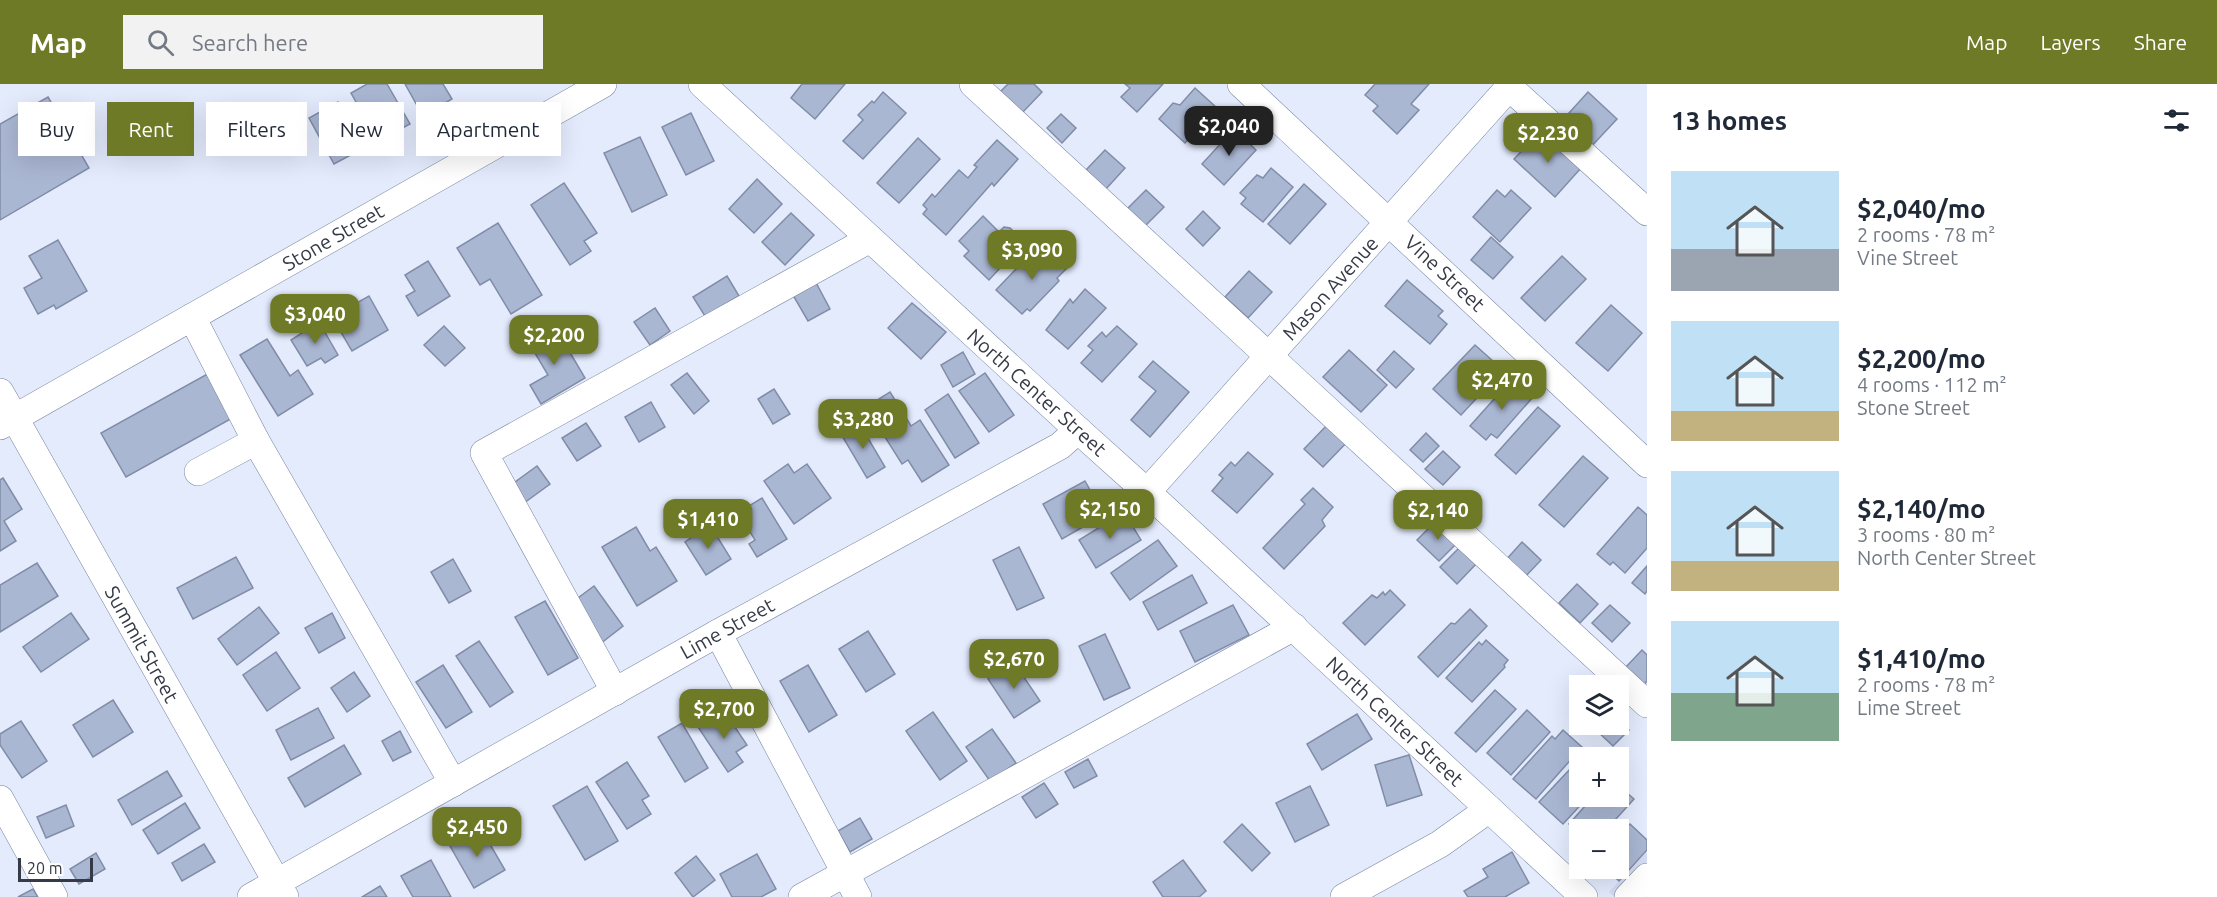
<!DOCTYPE html>
<meta charset="utf-8">
<style>
body{margin:0;font-family:Ubuntu,sans-serif;background:#f2f2f3;color:#1f2937;height:100vh;display:flex;flex-direction:column;font-size:22px;white-space:nowrap}
*{box-sizing:border-box;margin:0}
p{font-size:20px;color:#747a83}
.icon{flex:none;width:33px;height:33px;fill:none;stroke:currentColor;stroke-width:2;stroke-linecap:round;stroke-linejoin:round}
.map{position:relative;flex:1;overflow:hidden}
.sheet{display:flex;flex-direction:column;background:#fff;width:570px}
.sheet>*{flex:none}
.guide{position:absolute;left:18px;top:18px;width:570px;height:54px;display:flex;gap:12px}
.controls{position:absolute;left:1569px;top:591px;display:grid;gap:12px}
.controls a{display:grid;place-items:center;width:60px;height:60px;border-radius:0px;background:#fff;box-shadow:0 6px 24px #0002;font-size:30px}
.scale{position:absolute;left:18px;bottom:15px;width:75px;box-sizing:border-box;padding-left:6px;border:3px solid #353a46;border-top:0;font-size:16px;line-height:21px;white-space:nowrap;color:#353a46;-webkit-text-stroke:4px #fff;paint-order:stroke}
.price{position:absolute;translate:-50% -51px;padding:0 14px;border-radius:12px;background:#6f7a26;color:#fff;font-size:20px;line-height:39px;filter:drop-shadow(0 2px 3px #0008)}
.price::after{content:'';position:absolute;left:50%;top:36px;width:18px;height:14px;margin-left:-9px;background:inherit;clip-path:polygon(0 0,100% 0,50% 100%)}
.price.on{background:#222;color:#fff}
ul{padding:0;list-style:none}
li{display:flex;align-items:center;gap:18px;height:150px;padding:0 24px}
li span{display:grid;place-items:center;flex:none;width:168px;height:120px;border-radius:0px;color:#555}
li>.icon{margin-inline-start:auto}
span .icon{width:72px;height:72px;fill:#fffc;stroke-width:1}
li b{font-size:26px}
h2{display:flex;justify-content:space-between;align-items:center;height:72px;padding:0 24px;font-size:26px}
.pill{padding:0 21px;border-radius:0px;background:#fff;box-shadow:0 6px 24px #0002;font-size:21px;line-height:54px}
.pill.on{background:#6f7a26;color:#fff}
header{display:flex;align-items:center;gap:36px;box-sizing:border-box;height:84px;padding:0 30px;background:#6f7a26;color:#fff}
header strong{font-size:28px}
nav{display:flex;gap:33px;margin-inline-start:auto;font-size:21px}
.search{width:420px;height:54px;background:#f2f2f3;display:flex;align-items:center;gap:15px;box-sizing:border-box;padding:0 21px;border-radius:0px;color:#747a83;font-size:22px}
main{display:flex;flex:1;min-height:0}
.map>svg:first-child{display:block}
.built{fill:#d3dcf2}
.building{fill:#aab7d3;stroke:#818ca7;stroke-width:1.5}
.lines{fill:none;stroke-linecap:round;stroke-linejoin:round}
.minor-casing{stroke:#78849e;stroke-width:28}
.minor{stroke:#fff;stroke-width:27}
.labels{text-anchor:middle;dominant-baseline:central;stroke-width:4.5;stroke-linejoin:round;paint-order:stroke}
.street-label{font-size:20px;fill:#353a46;stroke:#fff}
</style>
<header>
<strong>Map</strong>
<div class="search"><svg class="icon" aria-label="search" viewBox="0 0 24 24"><circle cx="10" cy="10" r="6"/><path d="M15 15l6 6"/></svg>Search here</div>
<nav><a>Map</a><a>Layers</a><a>Share</a></nav>
</header>
<main>
<div class="map">
<svg width="1647" height="813" viewBox="0 0 1647 813">
<rect width="100%" height="100%" fill="#e3ebfd"/>
<polygon class="built" points="1647,768 1647,813 1614,813 1609,808"/>
<g class="building">
<polygon points="367,0 387,0 410,40 378,57 351,9"/>
<polygon points="405,0 443,0 452,15 423,32"/>
<polygon points="802,0 845,0 815,35 791,14"/>
<polygon points="1008,0 1034,0 1042,8 1022,29 1000,8"/>
<polygon points="1125,0 1163,0 1137,28 1121,13 1130,4"/>
<polygon points="1375,0 1429,0 1411,20 1419,26 1397,50 1373,27 1378,22 1365,11"/>
<polygon points="1195,4 1217,24 1185,59 1159,35 1173,19 1180,21"/>
<polygon points="883,8 906,29 863,75 843,57 863,36 858,31 872,17 874,19"/>
<polygon points="1588,8 1617,35 1588,66 1559,40"/>
<polygon points="48,13 89,84 0,136 0,40"/>
<polygon points="338,18 364,64 334,80 309,34"/>
<polygon points="691,29 714,77 686,91 662,43"/>
<polygon points="1061,30 1076,44 1062,59 1047,44"/>
<polygon points="1234,45 1256,66 1224,101 1202,80"/>
<polygon points="1541,47 1581,84 1555,113 1514,75"/>
<polygon points="640,53 667,111 632,128 604,69"/>
<polygon points="918,54 940,75 899,119 877,99"/>
<polygon points="997,56 1018,75 994,102 992,99 946,151 923,130 927,125 923,121 932,110 935,113 959,86 968,94 977,83 974,81"/>
<polygon points="1105,66 1125,84 1106,105 1086,86"/>
<polygon points="1271,84 1293,103 1263,138 1241,120 1246,114 1240,109 1257,91 1263,94"/>
<polygon points="757,95 782,120 754,149 729,125"/>
<polygon points="564,99 597,149 584,157 591,167 570,181 531,121"/>
<polygon points="1304,100 1326,120 1290,160 1268,140"/>
<polygon points="1146,106 1164,123 1145,142 1127,125"/>
<polygon points="1497,106 1505,113 1511,106 1531,124 1500,158 1473,133"/>
<polygon points="1203,127 1220,144 1203,162 1186,145"/>
<polygon points="791,129 814,151 785,181 762,158"/>
<polygon points="983,132 999,148 1004,143 1010,144 1024,158 989,196 964,172 969,167 959,157"/>
<polygon points="498,139 542,211 511,230 490,195 480,201 457,164"/>
<polygon points="1491,153 1513,173 1493,195 1471,176"/>
<polygon points="58,156 87,207 56,225 54,221 38,230 24,204 42,194 29,172"/>
<polygon points="1034,166 1044,176 1051,169 1067,184 1057,194 1059,197 1030,227 1027,225 1022,230 996,206"/>
<polygon points="1562,172 1586,195 1545,237 1521,214"/>
<polygon points="428,177 450,212 418,232 406,212 415,207 405,191"/>
<polygon points="1249,187 1272,208 1248,234 1225,213"/>
<polygon points="727,192 739,212 705,232 693,213"/>
<polygon points="813,193 830,225 808,237 790,206"/>
<polygon points="1407,196 1443,227 1438,232 1447,240 1430,260 1385,222"/>
<polygon points="1085,205 1106,224 1068,265 1046,246 1070,215 1073,219"/>
<polygon points="369,212 388,246 352,267 332,233"/>
<polygon points="912,219 946,248 921,275 888,244"/>
<polygon points="1611,221 1642,249 1608,287 1576,259"/>
<polygon points="655,224 670,247 650,261 634,238"/>
<polygon points="319,238 338,271 325,279 321,274 307,282 291,256"/>
<polygon points="444,242 465,264 445,282 424,261"/>
<polygon points="1117,242 1137,260 1102,298 1081,279 1093,266 1088,262 1102,248 1106,253"/>
<polygon points="555,243 585,294 541,320 530,301 548,291 529,259"/>
<polygon points="267,255 290,292 298,286 313,310 278,332 240,271"/>
<polygon points="1475,261 1503,286 1461,331 1433,305"/>
<polygon points="1349,266 1387,301 1361,328 1323,293"/>
<polygon points="1394,267 1414,285 1396,304 1377,286"/>
<polygon points="963,268 975,290 953,303 941,281"/>
<polygon points="1153,277 1189,308 1150,353 1131,336 1156,307 1139,293"/>
<polygon points="211,288 236,332 126,393 101,349"/>
<polygon points="687,289 709,317 694,330 671,301"/>
<polygon points="985,289 1014,331 989,348 959,307"/>
<polygon points="1512,295 1533,313 1497,354 1491,350 1486,356 1470,342"/>
<polygon points="774,305 790,330 773,340 758,315"/>
<polygon points="890,308 911,342 920,336 949,381 922,398 908,376 902,380 866,323"/>
<polygon points="948,310 979,359 955,374 925,326"/>
<polygon points="651,318 665,343 639,358 625,333"/>
<polygon points="1538,323 1560,342 1516,390 1495,371"/>
<polygon points="1330,338 1349,356 1323,383 1304,365"/>
<polygon points="586,339 601,362 577,377 562,354"/>
<polygon points="859,339 885,383 867,394 841,350"/>
<polygon points="1426,349 1439,362 1423,378 1410,366"/>
<polygon points="1443,367 1460,383 1443,401 1425,385"/>
<polygon points="1248,368 1273,390 1237,429 1212,407 1223,394 1219,391 1231,378 1235,382"/>
<polygon points="1583,372 1608,394 1564,443 1539,421"/>
<polygon points="788,380 794,389 807,380 831,414 794,440 764,397"/>
<polygon points="537,382 550,400 524,419 511,401"/>
<polygon points="3,394 22,425 4,437 16,457 0,467 0,396"/>
<polygon points="1085,397 1104,431 1062,455 1043,420"/>
<polygon points="1313,404 1333,423 1322,436 1325,442 1284,485 1263,464 1305,420 1301,416"/>
<polygon points="762,414 787,455 757,473 749,460 755,456 746,441 737,446 729,434"/>
<polygon points="1638,423 1647,431 1647,464 1625,489 1613,478 1610,481 1597,470"/>
<polygon points="1124,428 1141,456 1096,484 1079,456"/>
<polygon points="1436,437 1458,458 1439,477 1417,456"/>
<polygon points="710,441 731,475 706,491 685,458"/>
<polygon points="636,443 650,467 656,463 677,497 637,522 602,463"/>
<polygon points="1158,456 1177,482 1130,516 1111,489"/>
<polygon points="1522,458 1541,476 1524,494 1505,477"/>
<polygon points="1019,463 1044,514 1017,526 993,476"/>
<polygon points="1460,463 1477,479 1457,500 1440,483"/>
<polygon points="236,473 253,504 193,535 177,504"/>
<polygon points="453,475 471,507 449,519 431,488"/>
<polygon points="37,479 58,512 0,548 0,501"/>
<polygon points="1647,482 1647,507 1645,510 1632,499"/>
<polygon points="1192,491 1207,519 1158,546 1143,518"/>
<polygon points="1577,500 1598,520 1580,539 1559,519"/>
<polygon points="594,502 623,542 600,560 570,520"/>
<polygon points="1390,506 1405,521 1365,561 1343,539 1372,511 1377,514 1383,508 1385,511"/>
<polygon points="545,517 578,574 548,591 515,533"/>
<polygon points="1233,521 1249,551 1195,578 1180,547"/>
<polygon points="1610,521 1630,539 1612,558 1592,539"/>
<polygon points="259,523 279,549 237,581 218,555"/>
<polygon points="1470,525 1487,542 1438,593 1418,573 1451,539 1455,540"/>
<polygon points="71,529 89,555 41,588 23,563"/>
<polygon points="332,529 345,554 319,569 305,544"/>
<polygon points="868,547 895,590 866,608 839,565"/>
<polygon points="1105,550 1130,604 1104,616 1079,562"/>
<polygon points="1486,556 1508,576 1504,581 1505,583 1472,618 1446,594 1479,558 1482,561"/>
<polygon points="479,557 513,608 490,623 456,572"/>
<polygon points="1642,566 1647,571 1647,597 1643,602 1625,584"/>
<polygon points="276,568 300,604 267,627 243,591"/>
<polygon points="1013,577 1040,617 1014,634 988,595"/>
<polygon points="443,581 472,628 446,644 416,598"/>
<polygon points="808,581 837,631 809,648 780,597"/>
<polygon points="354,588 370,612 347,628 331,604"/>
<polygon points="1495,606 1516,625 1476,668 1455,649"/>
<polygon points="113,616 133,648 93,673 73,641"/>
<polygon points="318,624 334,654 291,676 276,646"/>
<polygon points="1527,626 1550,648 1511,691 1487,669"/>
<polygon points="724,627 747,661 736,668 743,678 728,688 698,643"/>
<polygon points="933,628 967,677 940,696 906,647"/>
<polygon points="1357,630 1372,655 1322,686 1307,660"/>
<polygon points="21,637 47,677 22,694 0,661 0,650"/>
<polygon points="1618,637 1629,646 1613,662 1596,646 1601,640 1618,640"/>
<polygon points="682,639 708,684 685,698 658,653"/>
<polygon points="992,645 1016,679 990,697 966,663"/>
<polygon points="1563,646 1582,663 1536,715 1513,695 1552,652 1555,655"/>
<polygon points="400,647 411,668 393,677 382,657"/>
<polygon points="344,661 361,690 305,723 288,694"/>
<polygon points="1409,671 1422,711 1387,722 1375,681"/>
<polygon points="1088,675 1097,692 1074,704 1065,688"/>
<polygon points="627,678 649,712 642,716 651,730 627,745 596,698"/>
<polygon points="1572,683 1580,690 1580,712 1589,712 1563,740 1539,718"/>
<polygon points="167,687 182,712 132,741 118,716"/>
<polygon points="1044,699 1058,720 1036,734 1022,713"/>
<polygon points="1618,701 1634,715 1606,746 1580,746 1580,749 1569,740 1594,712 1618,712"/>
<polygon points="587,702 618,757 585,776 553,722"/>
<polygon points="1310,702 1329,741 1295,758 1276,719"/>
<polygon points="185,719 200,744 158,770 143,746"/>
<polygon points="66,721 74,742 46,754 37,733"/>
<polygon points="860,734 872,755 850,768 838,747"/>
<polygon points="1242,740 1270,769 1252,787 1224,758"/>
<polygon points="1630,740 1647,756 1647,766 1619,797 1605,784 1618,784 1618,753"/>
<polygon points="481,745 505,786 474,804 450,762"/>
<polygon points="204,760 215,778 182,797 172,779"/>
<polygon points="1512,768 1529,799 1505,813 1468,813 1464,807 1488,793 1483,785"/>
<polygon points="96,769 105,785 79,800 70,785"/>
<polygon points="757,770 776,805 761,813 732,813 720,790"/>
<polygon points="696,772 715,796 693,813 675,789"/>
<polygon points="431,776 451,813 413,813 401,792"/>
<polygon points="1183,776 1206,807 1199,813 1163,813 1153,798"/>
<polygon points="380,802 387,813 362,813"/>
<polygon points="33,805 38,813 18,813"/>
</g>
<g class="lines">
<g class="minor-casing">
<g id="minor">
<polyline points="702,0 1078,346 1147,408 1584,813"/>
<polyline points="973,0 1647,620"/>
<polyline points="1241,0 1647,380"/>
<polyline points="1509,3 1647,128"/>
<polyline points="192,233 256,357 198,388"/>
<polyline points="0,308 285,813"/>
<polyline points="0,342 603,0"/>
<polyline points="256,357 453,699"/>
<polyline points="1147,408 1512,0"/>
<polyline points="718,549 858,813"/>
<polyline points="615,608 484,369 870,155"/>
<polyline points="0,715 54,813"/>
<polyline points="251,813 718,549 1060,362 1078,346"/>
<polyline points="802,813 1294,543"/>
<polyline points="1344,813 1440,760 1489,725"/>
<polyline points="1628,813 1647,793"/>
</g>
</g>
<use href="#minor" class="minor"/>
</g>
<g class="labels">
<g class="street-label">
<text transform="translate(333 153) rotate(-30)">Stone Street</text>
<text transform="translate(1445 189) rotate(43)">Vine Street</text>
<text transform="translate(1330 204) rotate(-48)">Mason Avenue</text>
<text transform="translate(1037 308) rotate(42)">North Center Street</text>
<text transform="translate(727 544) rotate(-29)">Lime Street</text>
<text transform="translate(142 560) rotate(61)">Summit Street</text>
<text transform="translate(1395 637) rotate(43)">North Center Street</text>
</g>
</g>
</svg>
<div class="controls">
<a><svg class="icon" aria-label="layers" viewBox="0 0 24 24"><path d="M12 4l9 5-9 5-9-5zM3 14l9 5 9-5"/></svg></a>
<a>+</a>
<a>−</a>
</div>
<div class="scale">20 m</div>
<b class="price on" style="left:1229px;top:73px">$2,040</b>
<b class="price" style="left:1548px;top:80px">$2,230</b>
<b class="price" style="left:1032px;top:197px">$3,090</b>
<b class="price" style="left:315px;top:261px">$3,040</b>
<b class="price" style="left:554px;top:282px">$2,200</b>
<b class="price" style="left:1502px;top:327px">$2,470</b>
<b class="price" style="left:863px;top:366px">$3,280</b>
<b class="price" style="left:1110px;top:456px">$2,150</b>
<b class="price" style="left:1438px;top:457px">$2,140</b>
<b class="price" style="left:708px;top:466px">$1,410</b>
<b class="price" style="left:1014px;top:606px">$2,670</b>
<b class="price" style="left:724px;top:656px">$2,700</b>
<b class="price" style="left:477px;top:774px">$2,450</b>
<div class="guide">
<a class="pill">Buy</a>
<a class="pill on">Rent</a>
<a class="pill">Filters</a>
<a class="pill">New</a>
<a class="pill">Apartment</a>
</div>
</div>
<section class="sheet">
<h2>13 homes<svg class="icon" aria-label="filters" viewBox="0 0 24 24"><path d="M4 7h16M4 17h16"/><circle cx="9" cy="7" r="2"/><circle cx="15" cy="17" r="2"/></svg></h2>
<ul>
<li><span style="background:linear-gradient(#bfe0f5 65%,#9aa5b1 0)"><svg class="icon" aria-label="home" viewBox="0 0 24 24"><path d="M3 11l9-7 9 7M6 9v11h12V9"/></svg></span><div><b>$2,040/mo</b><p>2 rooms · 78 m²</p><p>Vine Street</p></div></li>
<li><span style="background:linear-gradient(#bfe0f5 75%,#c2b280 0)"><svg class="icon" aria-label="home" viewBox="0 0 24 24"><path d="M3 11l9-7 9 7M6 9v11h12V9"/></svg></span><div><b>$2,200/mo</b><p>4 rooms · 112 m²</p><p>Stone Street</p></div></li>
<li><span style="background:linear-gradient(#bfe0f5 75%,#c2b280 0)"><svg class="icon" aria-label="home" viewBox="0 0 24 24"><path d="M3 11l9-7 9 7M6 9v11h12V9"/></svg></span><div><b>$2,140/mo</b><p>3 rooms · 80 m²</p><p>North Center Street</p></div></li>
<li><span style="background:linear-gradient(#bfe0f5 60%,#7fa58c 0)"><svg class="icon" aria-label="home" viewBox="0 0 24 24"><path d="M3 11l9-7 9 7M6 9v11h12V9"/></svg></span><div><b>$1,410/mo</b><p>2 rooms · 78 m²</p><p>Lime Street</p></div></li>
</ul>
</section>
</main>
